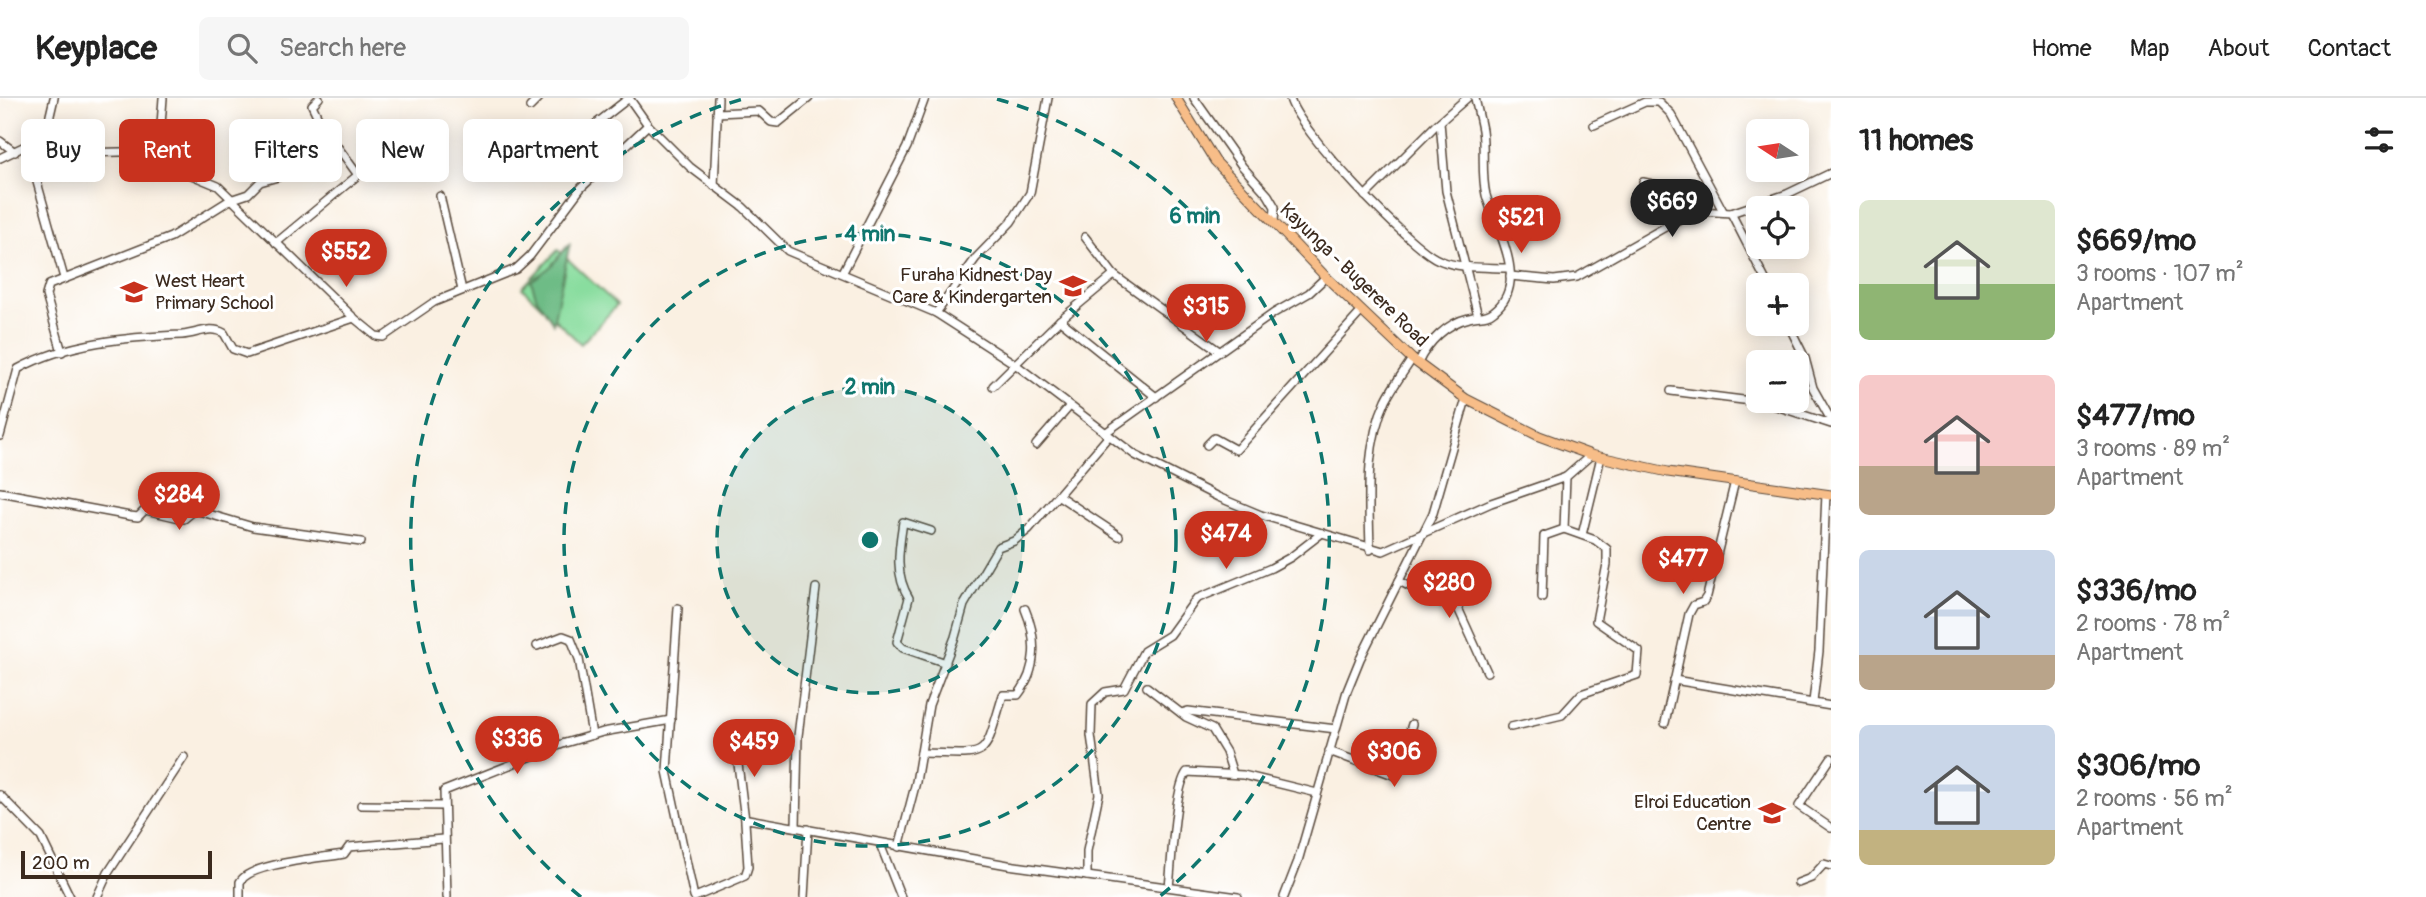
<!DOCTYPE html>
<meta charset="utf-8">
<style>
body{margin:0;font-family:Pangolin,sans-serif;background:#f6f6f6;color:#222;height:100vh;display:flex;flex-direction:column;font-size:26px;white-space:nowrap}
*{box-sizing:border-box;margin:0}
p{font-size:23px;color:#767676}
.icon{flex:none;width:38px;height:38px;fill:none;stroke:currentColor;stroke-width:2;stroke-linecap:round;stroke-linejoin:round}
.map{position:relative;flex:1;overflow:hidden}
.side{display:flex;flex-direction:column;background:#fff;width:595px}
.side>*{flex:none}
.banner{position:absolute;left:21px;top:21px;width:665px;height:63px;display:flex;gap:14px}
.needle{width:46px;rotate:282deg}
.controls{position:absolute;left:1746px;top:21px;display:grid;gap:14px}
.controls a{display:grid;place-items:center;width:63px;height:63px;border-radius:10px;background:#fff;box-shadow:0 4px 18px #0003;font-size:35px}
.scale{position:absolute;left:21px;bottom:18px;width:191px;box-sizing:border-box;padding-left:7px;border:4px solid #3b2a1e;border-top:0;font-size:19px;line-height:24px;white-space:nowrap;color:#3b2a1e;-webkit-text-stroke:5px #fff;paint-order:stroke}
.price{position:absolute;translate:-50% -60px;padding:0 16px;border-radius:24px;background:#c8321e;color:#fff;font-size:23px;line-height:46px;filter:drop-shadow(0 2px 4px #0008)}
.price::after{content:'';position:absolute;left:50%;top:42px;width:21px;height:16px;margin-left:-10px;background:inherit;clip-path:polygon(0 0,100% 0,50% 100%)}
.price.active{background:#222;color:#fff}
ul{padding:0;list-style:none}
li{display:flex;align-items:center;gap:21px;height:175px;padding:0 28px}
li span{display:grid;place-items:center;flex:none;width:196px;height:140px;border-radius:10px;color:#555}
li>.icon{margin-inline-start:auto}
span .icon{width:84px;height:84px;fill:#fffc;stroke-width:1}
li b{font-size:30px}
h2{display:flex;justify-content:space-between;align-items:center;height:84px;padding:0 28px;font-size:30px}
.chip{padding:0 24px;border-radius:10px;background:#fff;box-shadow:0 4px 18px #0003;font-size:24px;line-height:63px}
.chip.active{background:#c8321e;color:#fff}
header{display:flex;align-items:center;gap:42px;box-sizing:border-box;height:98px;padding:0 35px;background:#fff;border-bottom:2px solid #e0e0e0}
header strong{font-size:33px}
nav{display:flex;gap:38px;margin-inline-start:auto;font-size:24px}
.search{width:490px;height:63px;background:#f6f6f6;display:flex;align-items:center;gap:18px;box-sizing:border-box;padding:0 24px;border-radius:10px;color:#767676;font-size:26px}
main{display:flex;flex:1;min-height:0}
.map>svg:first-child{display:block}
.green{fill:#89dd9f;stroke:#62845e;stroke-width:2}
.forest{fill:#6ebc86;stroke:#547352;stroke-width:2}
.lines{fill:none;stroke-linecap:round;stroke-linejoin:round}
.minor-casing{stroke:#58483b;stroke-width:10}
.major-casing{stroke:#58483b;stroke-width:11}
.minor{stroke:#fff;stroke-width:7}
.major{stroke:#f7bd88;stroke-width:9}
.ring{fill:none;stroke:#0f766e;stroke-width:3.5;stroke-dasharray:12 9}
.labels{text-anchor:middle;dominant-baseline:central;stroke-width:6;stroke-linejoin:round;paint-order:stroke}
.poi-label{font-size:19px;fill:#3b2a1e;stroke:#fff;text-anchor:end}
.street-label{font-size:19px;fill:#3b2a1e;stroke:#fff}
.centre{fill:#0f766e;stroke:#fff;stroke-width:3.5}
.ring-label{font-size:21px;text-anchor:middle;font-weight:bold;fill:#0f766e;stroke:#fff;stroke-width:6;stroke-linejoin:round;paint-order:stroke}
</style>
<header>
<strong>Keyplace</strong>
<div class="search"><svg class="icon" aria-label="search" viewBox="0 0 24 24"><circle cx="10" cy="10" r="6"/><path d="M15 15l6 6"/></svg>Search here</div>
<nav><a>Home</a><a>Map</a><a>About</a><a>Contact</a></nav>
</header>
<main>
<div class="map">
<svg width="1831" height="799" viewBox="0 0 1831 799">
<rect width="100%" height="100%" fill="#fff"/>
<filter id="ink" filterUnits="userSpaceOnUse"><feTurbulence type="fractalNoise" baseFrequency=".0143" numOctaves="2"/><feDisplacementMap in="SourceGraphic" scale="14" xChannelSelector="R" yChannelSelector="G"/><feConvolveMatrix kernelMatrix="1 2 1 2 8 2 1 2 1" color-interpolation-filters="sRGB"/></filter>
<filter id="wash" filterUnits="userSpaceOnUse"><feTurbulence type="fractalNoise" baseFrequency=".00686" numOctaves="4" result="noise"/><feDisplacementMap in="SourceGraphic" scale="28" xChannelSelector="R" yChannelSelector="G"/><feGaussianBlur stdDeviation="1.57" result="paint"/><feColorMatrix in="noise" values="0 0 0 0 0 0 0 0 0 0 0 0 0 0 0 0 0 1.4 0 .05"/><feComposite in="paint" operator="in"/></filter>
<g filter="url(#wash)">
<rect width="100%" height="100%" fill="#faf0e2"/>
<polygon class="green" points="558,152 617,207 581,246 522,190"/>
<polygon class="forest" points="570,145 553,225 537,201 531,183 550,169"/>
</g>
<g filter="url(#ink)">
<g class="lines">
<g class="minor-casing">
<g id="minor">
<polyline points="54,0 41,56 159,53 172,69 218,88 354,220 376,238 383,239 434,204 516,171 530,158 581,90 648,27"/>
<polyline points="319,0 312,7 321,26 358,77 387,57"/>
<polyline points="629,0 648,27 690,69 743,109 788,153 936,215 1015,266 1135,357 1218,399 1261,417 1383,453 1491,405 1566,379"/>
<polyline points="1194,0 1242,68 1268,97 1275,109 1274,124"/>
<path d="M1290,0C1295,29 1411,151 1439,162C1460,171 1486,169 1508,170"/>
<polyline points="530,9 539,0"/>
<polyline points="717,15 759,13 771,24 778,25 809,0"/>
<polyline points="1440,24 1446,93 1478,218"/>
<polyline points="1594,27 1645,4 1659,4 1671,16 1723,113"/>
<polyline points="588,32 629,0"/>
<polyline points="0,43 15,54"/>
<polyline points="28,48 41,56 37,84 64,180"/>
<polyline points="159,53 163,0"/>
<polyline points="0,60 44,39"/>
<polyline points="1643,84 1657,87 1678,122"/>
<polyline points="714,88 718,0"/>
<polyline points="440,98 462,192"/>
<polyline points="1365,98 1435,28 1467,0"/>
<polyline points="1731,115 1768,187"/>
<polyline points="1085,139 1114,177"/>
<polyline points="276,145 358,77"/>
<polyline points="843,174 907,49 925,0"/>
<polyline points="1510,178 1554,182 1577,179 1683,119 1700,113 1731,115 1787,96 1831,75"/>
<polyline points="936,215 976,160 1011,124 1030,95 1048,0"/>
<polyline points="1060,222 1156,299"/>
<polyline points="1788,226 1805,260 1813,290 1831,322"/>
<polyline points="62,254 46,197 49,187 171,139 230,102 248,96 260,84 278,79 292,68"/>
<path d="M1418,265C1428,244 1447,225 1469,220C1479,217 1486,220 1494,213C1531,184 1495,130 1486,97C1481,76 1485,53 1482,32C1480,21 1477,10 1475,0"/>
<polyline points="993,288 1060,222 1114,177 1219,253"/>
<polyline points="1671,293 1767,305 1831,326"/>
<polyline points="1105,335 1274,215 1309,195 1326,179"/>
<path d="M0,338L18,271C67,244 128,239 182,237C198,236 210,227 224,235L233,251L247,256L354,220"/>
<polyline points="1036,347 1069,309"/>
<polyline points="1207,347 1214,340 1236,352 1361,214"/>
<polyline points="0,394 130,418 138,419 145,412 184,421 195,412 253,429 361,444"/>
<polyline points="1059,398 1119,438"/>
<path d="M931,433L903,424C899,450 894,476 909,500L897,544L903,550L946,565"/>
<polyline points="1582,437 1601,359"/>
<path d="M1370,452C1369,402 1364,349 1386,302C1393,288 1403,275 1412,261"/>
<polyline points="1399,483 1442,505 1458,510 1487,574"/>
<polyline points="1542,499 1544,438 1564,431"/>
<polyline points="678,510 667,673 694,799"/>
<polyline points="537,548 563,538 571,541 579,561 592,637"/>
<polyline points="1674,582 1831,608"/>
<polyline points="1147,589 1186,619 1212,631 1226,654 1233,676"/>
<polyline points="1813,604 1819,553 1826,396"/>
<polyline points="1181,615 1188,613 1336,631"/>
<polyline points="1665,625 1689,516 1694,507 1703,504 1707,498 1735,383"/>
<polyline points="1511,629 1562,617 1581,596 1637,577 1639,553 1596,523 1607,466 1607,451 1595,442 1564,431 1566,379 1591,357"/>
<polyline points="735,642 745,722"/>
<polyline points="1329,653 1396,678 1412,626"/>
<path d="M921,655C992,656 982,665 1003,597H1018C1038,571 1037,539 1025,511"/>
<polyline points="1831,660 1799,708 1831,730"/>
<polyline points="0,697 41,739 70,799"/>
<polyline points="361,707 443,708"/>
<polyline points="796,729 798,638 816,490"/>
<polyline points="880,746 901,799"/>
<polyline points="899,749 916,684 929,607 955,539 964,507 998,449 1014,443 1029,431 1108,339"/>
<polyline points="1087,778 1087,753 1099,696 1091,637 1092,606 1105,594 1124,591 1144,553 1170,537 1196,501 1271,470 1291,459 1322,435"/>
<polyline points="1798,785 1811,780 1824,766 1831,768"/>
<path d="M1169,789C1172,764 1174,691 1187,674L1243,677L1317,695"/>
<polyline points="97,799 108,775 184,659"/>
<path d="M240,799V784C249,765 323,760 344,756L349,749L443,741"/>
<polyline points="447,799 444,693 565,645 603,634 671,622"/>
<polyline points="695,799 745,778 748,769 745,724 748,721 1008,767 1238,799"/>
<polyline points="804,799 808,731"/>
<polyline points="1284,799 1298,763 1347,593 1360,561 1433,415 1466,301"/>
</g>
</g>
<g class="major-casing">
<polyline id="major" points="1176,0 1215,63 1326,179 1412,261 1466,301 1539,338 1591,357 1668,374 1831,397"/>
</g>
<use href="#minor" class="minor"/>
<use href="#major" class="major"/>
</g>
</g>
<circle cx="870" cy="442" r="153" fill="#0f766e" fill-opacity=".12"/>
<g class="ring">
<circle cx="870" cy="442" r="153"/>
<circle cx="870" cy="442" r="306"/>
<path d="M581 799A459 459 0 0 1 743 1M997 1A459 459 0 0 1 1159 799"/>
</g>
<defs>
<g id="school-bare" transform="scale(2.1)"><path d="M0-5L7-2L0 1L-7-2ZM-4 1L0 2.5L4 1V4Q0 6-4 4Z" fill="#c8321e" stroke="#fff" stroke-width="2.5" paint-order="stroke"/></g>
</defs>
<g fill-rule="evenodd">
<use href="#school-bare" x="1073" y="188"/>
<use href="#school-bare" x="134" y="194"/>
<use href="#school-bare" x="1772" y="715"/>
</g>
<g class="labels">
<g class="poi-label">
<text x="1052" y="177">Furaha Kidnest Day<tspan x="1052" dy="22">Care &amp; Kindergarten</tspan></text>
<text x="155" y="183" text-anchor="start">West Heart<tspan x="155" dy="22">Primary School</tspan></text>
<text x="1751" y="704">Elroi Education<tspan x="1751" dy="22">Centre</tspan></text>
</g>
<g class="street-label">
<text transform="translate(1354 177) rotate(44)">Kayunga - Bugerere Road</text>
</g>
</g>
<circle cx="870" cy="442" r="10" class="centre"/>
<g class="ring-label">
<text x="1195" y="125">6 min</text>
<text x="870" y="143">4 min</text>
<text x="870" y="296">2 min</text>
</g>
</svg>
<div class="controls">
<a><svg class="needle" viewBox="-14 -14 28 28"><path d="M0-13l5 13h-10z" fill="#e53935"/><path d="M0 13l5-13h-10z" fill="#767676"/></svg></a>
<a><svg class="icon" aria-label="locate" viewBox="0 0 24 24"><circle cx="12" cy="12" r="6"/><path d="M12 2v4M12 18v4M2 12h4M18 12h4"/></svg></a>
<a>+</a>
<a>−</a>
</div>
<div class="scale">200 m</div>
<b class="price active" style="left:1672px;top:141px">$669</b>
<b class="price" style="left:1521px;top:157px">$521</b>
<b class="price" style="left:346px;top:191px">$552</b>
<b class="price" style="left:1206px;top:246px">$315</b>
<b class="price" style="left:179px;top:434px">$284</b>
<b class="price" style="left:1226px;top:473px">$474</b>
<b class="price" style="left:1683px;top:498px">$477</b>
<b class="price" style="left:1449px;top:522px">$280</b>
<b class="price" style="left:517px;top:678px">$336</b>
<b class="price" style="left:754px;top:681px">$459</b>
<b class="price" style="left:1394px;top:691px">$306</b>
<div class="banner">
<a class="chip">Buy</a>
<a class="chip active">Rent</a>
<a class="chip">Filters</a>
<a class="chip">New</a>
<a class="chip">Apartment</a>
</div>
</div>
<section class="side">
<h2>11 homes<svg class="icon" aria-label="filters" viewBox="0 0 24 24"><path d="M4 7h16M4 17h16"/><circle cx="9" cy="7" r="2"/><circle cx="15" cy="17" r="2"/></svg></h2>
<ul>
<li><span style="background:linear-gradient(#dfe7d0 60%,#8fb573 0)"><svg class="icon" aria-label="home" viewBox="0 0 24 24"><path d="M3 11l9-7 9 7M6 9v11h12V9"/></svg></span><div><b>$669/mo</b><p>3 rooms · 107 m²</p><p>Apartment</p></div></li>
<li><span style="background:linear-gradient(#f6c9c9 65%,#b9a48a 0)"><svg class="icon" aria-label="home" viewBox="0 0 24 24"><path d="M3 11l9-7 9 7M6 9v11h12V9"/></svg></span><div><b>$477/mo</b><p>3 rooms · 89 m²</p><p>Apartment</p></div></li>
<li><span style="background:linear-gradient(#c9d6e8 75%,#b9a48a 0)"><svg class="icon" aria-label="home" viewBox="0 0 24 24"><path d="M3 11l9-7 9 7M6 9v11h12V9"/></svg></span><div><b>$336/mo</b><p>2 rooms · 78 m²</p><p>Apartment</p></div></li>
<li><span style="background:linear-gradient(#c9d6e8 75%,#c2b280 0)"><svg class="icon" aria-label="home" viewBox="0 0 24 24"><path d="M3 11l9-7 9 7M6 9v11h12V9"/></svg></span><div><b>$306/mo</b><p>2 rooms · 56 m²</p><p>Apartment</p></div></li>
</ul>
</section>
</main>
